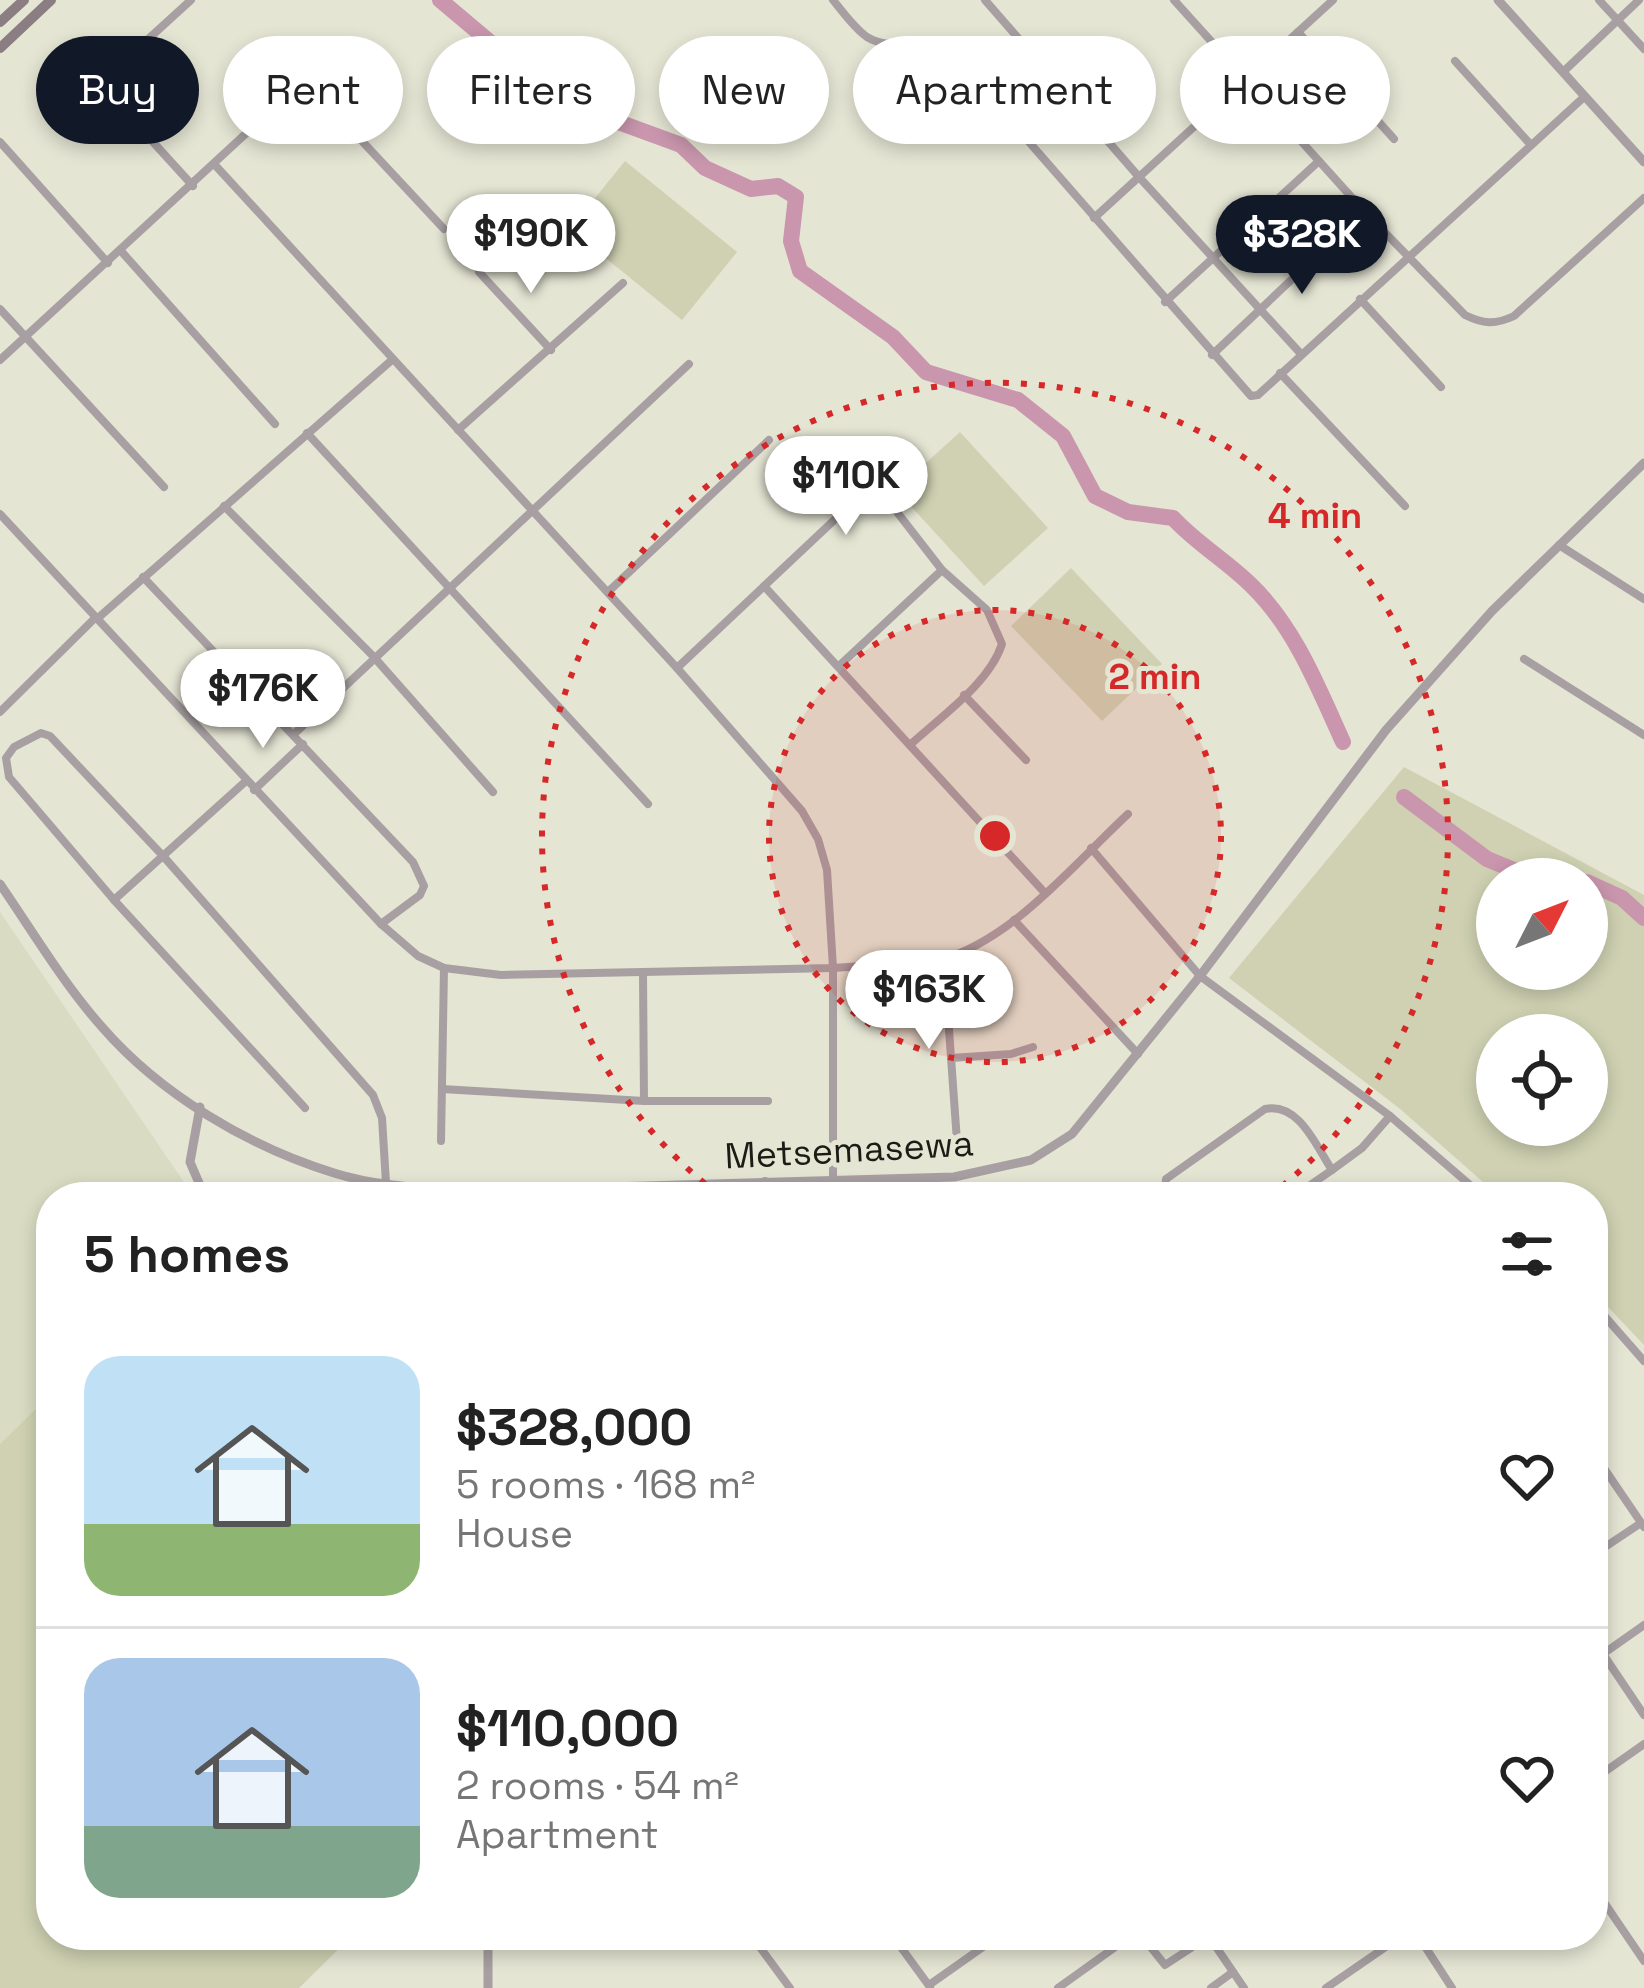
<!DOCTYPE html>
<meta charset="utf-8">
<style>
body{margin:0;font-family:"Space Grotesk",sans-serif;background:#f6f6f6;color:#222;height:100vh;display:flex;flex-direction:column;font-size:45px;white-space:nowrap}
*{box-sizing:border-box;margin:0}
p{font-size:39px;color:#767676}
.icon{flex:none;width:66px;height:66px;fill:none;stroke:currentColor;stroke-width:2;stroke-linecap:round;stroke-linejoin:round}
.map{position:relative;flex:1;overflow:hidden}
.drawer{position:absolute;left:36px;top:1182px;width:1572px;height:768px;display:flex;flex-direction:column;background:#fff;border-radius:48px;box-shadow:0 6px 18px #0003}
.drawer>*{flex:none}
.hud{position:absolute;left:36px;top:36px;width:1572px;height:108px;display:flex;gap:24px}
.needle{width:78px;rotate:48deg}
.buttons{position:absolute;left:1476px;top:858px;display:grid;gap:24px}
.buttons a{display:grid;place-items:center;width:132px;height:132px;border-radius:50%;background:#fff;box-shadow:0 6px 18px #0003;font-size:60px}
.price{position:absolute;translate:-50% -102px;padding:0 27px;border-radius:42px;background:#fff;color:#222;font-size:39px;line-height:78px;filter:drop-shadow(0 3px 6px #0008)}
.price::after{content:'';position:absolute;left:50%;top:72px;width:36px;height:27px;margin-left:-18px;background:inherit;clip-path:polygon(0 0,100% 0,50% 100%)}
.price.current{background:#111827;color:#fff}
ul{padding:0;list-style:none}
li{display:flex;align-items:center;gap:36px;height:300px;padding:0 48px}
li+li{border-top:3px solid #e0e0e0}
li span{display:grid;place-items:center;flex:none;width:336px;height:240px;border-radius:36px;color:#555}
li>.icon{margin-inline-start:auto}
span .icon{width:144px;height:144px;fill:#fffc;stroke-width:1}
li b{font-size:51px}
h2{display:flex;justify-content:space-between;align-items:center;height:144px;padding:0 48px;font-size:51px}
.tag{padding:0 42px;border-radius:54px;background:#fff;box-shadow:0 6px 18px #0003;font-size:42px;line-height:108px}
.tag.current{background:#111827;color:#fff}
.map>svg:first-child{display:block}
.built{fill:#d9dbc2}
.green{fill:#cfd1b2;fill-rule:evenodd}
.lines{fill:none;stroke-linecap:round;stroke-linejoin:round}
.river{stroke:#c996ad;stroke-width:16}
.minor{stroke:#a79fa2;stroke-width:8}
.tertiary{stroke:#a79fa2;stroke-width:9}
.secondary{stroke:#8a7e83;stroke-width:10}
.ring{fill:none;stroke:#d62828;stroke-width:6;stroke-dasharray:6 12}
.labels{text-anchor:middle;dominant-baseline:central;stroke-width:10;stroke-linejoin:round;paint-order:stroke}
.street-label{font-size:36px;fill:#1c1c16;stroke:#e4e5d3}
.centre{fill:#d62828;stroke:#e4e5d3;stroke-width:6}
.ring-label{font-size:36px;text-anchor:middle;font-weight:bold;fill:#d62828;stroke:#e4e5d3;stroke-width:10;stroke-linejoin:round;paint-order:stroke}
</style>
<div class="map">
<svg width="1644" height="1988" viewBox="0 0 1644 1988">
<rect width="100%" height="100%" fill="#e4e5d3"/>
<polygon class="built" points="0,912 194,1197 51,1197 51,1394 0,1444"/>
<g class="green">
<polygon points="625,161 737,252 682,320 570,229"/>
<polygon points="960,432 1048,528 984,586 896,490"/>
<polygon points="1071,568 1162,664 1102,721 1011,626"/>
<path d="M1404,767L1644,895V1345L1593,1291V1197H1500L1399,1108L1229,978ZM1587,879V969H1497V879ZM1497,1035H1587V1125H1497Z"/>
<polygon points="51,1394 51,1935 353,1935 299,1988 0,1988 0,1444"/>
</g>
<g class="lines">
<g class="river">
<path d="M440,0L497,48L519,79L580,108L681,145L705,168L751,189L778,186L796,197L791,241L800,271L893,337L926,372L1018,400L1063,436L1095,496L1128,512L1173,518C1197,544 1227,561 1252,586C1295,628 1318,687 1343,742"/>
<polyline points="1404,797 1487,859 1536,879"/>
<polyline points="1587,882 1622,898 1644,918"/>
</g>
<g class="minor">
<path d="M833,0C843,12 854,28 867,37C893,53 928,36 953,55L1251,396L1258,395L1584,97"/>
<polyline points="985,0 1139,177 1301,354"/>
<path d="M1174,0L1364,211L1465,315C1483,324 1495,325 1514,316L1644,198"/>
<polyline points="1599,0 1644,49"/>
<polyline points="1298,32 1394,139"/>
<polyline points="1455,61 1531,145"/>
<polyline points="83,65 193,186"/>
<polyline points="1563,72 1639,0"/>
<polyline points="306,81 444,229"/>
<polyline points="100,83 191,0"/>
<polyline points="0,142 108,263"/>
<polyline points="215,165 677,668 802,811 818,839 827,870 833,968 833,1179"/>
<polyline points="1094,218 1333,0"/>
<polyline points="121,251 275,424"/>
<polyline points="479,272 551,350"/>
<polyline points="1360,299 1441,387"/>
<polyline points="1165,302 1319,161"/>
<polyline points="0,309 164,487"/>
<polyline points="1212,355 1364,211"/>
<polyline points="0,360 341,46"/>
<polyline points="1280,373 1405,506"/>
<polyline points="458,430 623,283"/>
<polyline points="307,433 648,804"/>
<polyline points="224,506 373,656 493,792"/>
<path d="M0,514L381,924L418,956L444,968L501,975L833,968L937,961C1012,941 1072,866 1128,814"/>
<polyline points="1559,545 1644,599"/>
<polyline points="143,577 413,862 424,886 420,895 381,924"/>
<polyline points="764,586 1044,892"/>
<polyline points="608,592 769,440"/>
<polyline points="98,618 393,359"/>
<polyline points="1524,659 1644,735"/>
<polyline points="839,666 942,570"/>
<path d="M677,668L863,493L874,491L890,503L942,570L987,610L1002,644C989,684 940,717 910,745"/>
<polyline points="964,695 1026,760"/>
<polyline points="0,712 95,618"/>
<polyline points="294,734 689,364"/>
<polyline points="254,790 303,744"/>
<polyline points="1091,848 1200,976 1390,1116 1484,1197"/>
<polyline points="114,900 246,781"/>
<polyline points="1014,920 1138,1054"/>
<polyline points="944,960 957,1141"/>
<polyline points="643,974 644,1101"/>
<polyline points="951,1058 1011,1054 1033,1047"/>
<polyline points="442,1089 644,1101 768,1101"/>
<polyline points="305,1108 114,900 9,777 6,758 14,747 41,733 50,736 164,857 373,1095 382,1118 386,1183"/>
<polyline points="441,1141 444,968"/>
<polyline points="1332,1170 1362,1148 1390,1116"/>
<polyline points="765,1181 765,1197"/>
<path d="M1164,1197L1166,1179L1265,1109C1299,1102 1316,1146 1332,1170L1293,1197"/>
<polyline points="1593,1303 1644,1361"/>
<polyline points="1593,1452 1644,1527"/>
<polyline points="1593,1555 1641,1523"/>
<polyline points="1603,1654 1644,1715"/>
<polyline points="1593,1661 1644,1625"/>
<polyline points="1593,1780 1644,1744"/>
<polyline points="1593,1886 1644,1961"/>
<polyline points="751,1935 790,1988"/>
<polyline points="892,1935 930,1987"/>
<polyline points="1141,1935 1165,1965 1191,1948"/>
<polyline points="1208,1935 1244,1988"/>
<polyline points="1424,1945 1452,1988"/>
<polyline points="929,1985 1000,1935"/>
<polyline points="1058,1988 1132,1935"/>
<polyline points="1211,1988 1233,1972"/>
<polyline points="1326,1988 1403,1935"/>
</g>
<g class="tertiary">
<polyline points="1498,0 1644,162"/>
<path d="M0,884C33,932 63,983 102,1027C160,1094 249,1147 334,1173C378,1187 426,1188 471,1191L954,1177L1031,1160L1072,1134L1200,976L1386,730L1492,611L1644,463"/>
<polyline points="200,1107 190,1162 205,1197"/>
<polyline points="488,1988 488,1935"/>
</g>
<g class="secondary">
<polyline points="0,22 24,0"/>
<polyline points="0,48 51,0"/>
</g>
</g>
<circle cx="995" cy="836" r="226" fill="#d62828" fill-opacity=".12"/>
<g class="ring">
<circle cx="995" cy="836" r="226"/>
<path d="M719 1195A453 453 0 1 1 1271 1195"/>
</g>
<g class="labels">
<g class="street-label">
<text transform="translate(849 1150) rotate(-3)">Metsemasewa</text>
</g>
</g>
<circle cx="995" cy="836" r="18" class="centre"/>
<g class="ring-label">
<text x="1315" y="528">4 min</text>
<text x="1155" y="689">2 min</text>
</g>
</svg>
<div class="buttons">
<a><svg class="needle" viewBox="-14 -14 28 28"><path d="M0-13l5 13h-10z" fill="#e53935"/><path d="M0 13l5-13h-10z" fill="#767676"/></svg></a>
<a><svg class="icon" aria-label="locate" viewBox="0 0 24 24"><circle cx="12" cy="12" r="6"/><path d="M12 2v4M12 18v4M2 12h4M18 12h4"/></svg></a>
</div>
<b class="price" style="left:531px;top:296px">$190K</b>
<b class="price current" style="left:1302px;top:297px">$328K</b>
<b class="price" style="left:846px;top:538px">$110K</b>
<b class="price" style="left:263px;top:751px">$176K</b>
<b class="price" style="left:929px;top:1052px">$163K</b>
<div class="hud">
<a class="tag current">Buy</a>
<a class="tag">Rent</a>
<a class="tag">Filters</a>
<a class="tag">New</a>
<a class="tag">Apartment</a>
<a class="tag">House</a>
</div>
<section class="drawer">
<h2>5 homes<svg class="icon" aria-label="filters" viewBox="0 0 24 24"><path d="M4 7h16M4 17h16"/><circle cx="9" cy="7" r="2"/><circle cx="15" cy="17" r="2"/></svg></h2>
<ul>
<li><span style="background:linear-gradient(#bfe0f5 70%,#8fb573 0)"><svg class="icon" aria-label="home" viewBox="0 0 24 24"><path d="M3 11l9-7 9 7M6 9v11h12V9"/></svg></span><div><b>$328,000</b><p>5 rooms · 168 m²</p><p>House</p></div><svg class="icon" aria-label="heart" viewBox="0 0 24 24"><path d="M12 20l-8-8c-3-5 5-10 8-4 3-6 11-1 8 4z"/></svg></li>
<li><span style="background:linear-gradient(#a9c7e8 70%,#7fa58c 0)"><svg class="icon" aria-label="home" viewBox="0 0 24 24"><path d="M3 11l9-7 9 7M6 9v11h12V9"/></svg></span><div><b>$110,000</b><p>2 rooms · 54 m²</p><p>Apartment</p></div><svg class="icon" aria-label="heart" viewBox="0 0 24 24"><path d="M12 20l-8-8c-3-5 5-10 8-4 3-6 11-1 8 4z"/></svg></li>
</ul>
</section>
</div>
